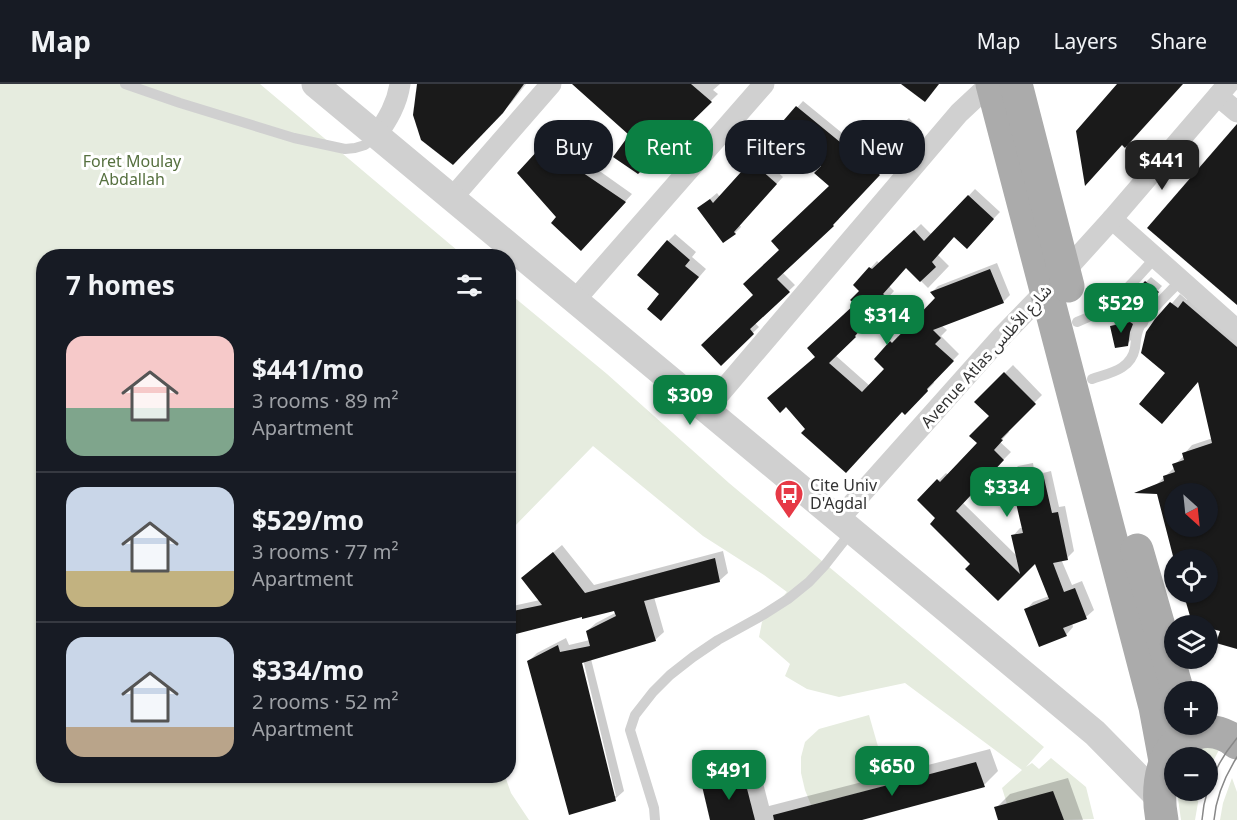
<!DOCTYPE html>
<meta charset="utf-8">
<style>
body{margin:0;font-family:"Noto Sans","Noto Sans Arabic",sans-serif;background:#20242c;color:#f1f3f6;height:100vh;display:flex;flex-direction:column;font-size:22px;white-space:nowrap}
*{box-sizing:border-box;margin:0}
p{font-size:20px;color:#9ea1a6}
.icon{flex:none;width:33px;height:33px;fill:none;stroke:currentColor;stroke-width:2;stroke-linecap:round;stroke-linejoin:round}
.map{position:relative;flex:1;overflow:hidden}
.side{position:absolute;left:36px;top:165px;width:480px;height:534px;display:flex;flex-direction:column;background:#171b24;border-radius:24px;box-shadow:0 2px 4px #0004}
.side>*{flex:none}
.guide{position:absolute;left:534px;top:36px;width:570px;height:54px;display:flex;gap:12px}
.needle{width:39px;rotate:153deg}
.fabs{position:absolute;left:1164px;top:399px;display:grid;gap:12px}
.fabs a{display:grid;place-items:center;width:54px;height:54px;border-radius:50%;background:#171b24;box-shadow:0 2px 4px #0004;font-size:30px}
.price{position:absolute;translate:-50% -51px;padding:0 14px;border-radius:12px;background:#0b8043;color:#fff;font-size:20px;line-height:39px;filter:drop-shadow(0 2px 3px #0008)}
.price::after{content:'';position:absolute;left:50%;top:36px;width:18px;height:14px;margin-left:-9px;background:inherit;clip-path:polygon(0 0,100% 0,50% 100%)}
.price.current{background:#222;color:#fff}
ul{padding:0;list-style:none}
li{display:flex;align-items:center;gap:18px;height:150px;padding:0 30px}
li+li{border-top:2px solid #363941}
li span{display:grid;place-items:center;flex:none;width:168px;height:120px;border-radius:18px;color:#555}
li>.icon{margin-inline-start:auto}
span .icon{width:72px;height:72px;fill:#fffc;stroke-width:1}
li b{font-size:26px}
h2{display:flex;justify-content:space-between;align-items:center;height:72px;padding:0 30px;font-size:26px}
.chip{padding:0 21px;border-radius:24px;background:#171b24;box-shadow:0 2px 4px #0004;font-size:21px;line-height:54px}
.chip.current{background:#0b8043;color:#fff}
header{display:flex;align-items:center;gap:36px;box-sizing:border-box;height:84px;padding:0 30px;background:#171b24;border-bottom:2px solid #363941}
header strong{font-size:28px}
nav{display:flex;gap:33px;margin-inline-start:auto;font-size:21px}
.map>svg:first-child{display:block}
.green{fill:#e6ecdf}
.shadow{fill:#0003;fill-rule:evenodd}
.building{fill:#1a1a1a;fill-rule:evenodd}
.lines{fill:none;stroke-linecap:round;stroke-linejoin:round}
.service{stroke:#d0d0d0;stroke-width:10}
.minor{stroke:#d0d0d0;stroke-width:21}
.tertiary{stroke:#d0d0d0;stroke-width:27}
.primary{stroke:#ababab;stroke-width:33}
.tram{stroke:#888;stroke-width:1.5}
.labels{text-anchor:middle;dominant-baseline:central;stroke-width:6;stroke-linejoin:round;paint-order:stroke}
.park-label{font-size:16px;fill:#56703f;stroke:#fff}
.street-label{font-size:16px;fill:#333;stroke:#fff}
.poi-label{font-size:16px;fill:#333;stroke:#fff;text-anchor:start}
</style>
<header>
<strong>Map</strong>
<nav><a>Map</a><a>Layers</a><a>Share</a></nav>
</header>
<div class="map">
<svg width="1237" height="736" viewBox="0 0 1237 736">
<rect width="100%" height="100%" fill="#fff"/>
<g class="green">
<polygon points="0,0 260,0 464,172 44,172 44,692 505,692 511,709 529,736 0,736"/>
<polygon points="509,209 607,290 729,399 1044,663 1026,683 1032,679 1039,685 1051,674 1086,703 1094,735 1064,736 1053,708 1007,720 1002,704 1022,686 905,599 839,613 807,605 785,592 790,580 759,553 762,538 773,523 787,508 764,491 703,452 593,362 509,448"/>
<polygon points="869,631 889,701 811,721 805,706 801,689 801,673 805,658 819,645"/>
<polygon points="1201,662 1220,664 1208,687 1208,674 1184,674"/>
<polygon points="1232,694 1237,708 1237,736 1220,736 1223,719"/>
<polygon points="1177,707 1200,707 1195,736 1181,736"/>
</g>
<g class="shadow">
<polygon points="419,0 526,0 512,18 453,79"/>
<polygon points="584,0 720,0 713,6 718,10 638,88 631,51"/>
<polygon points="803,17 847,53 850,50 870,69 909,34 922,48 884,83 885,84 838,134 839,135 782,188 795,201 755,239 759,243 721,280 755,211 781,166 831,102 823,82 779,44"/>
<polygon points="559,46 583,63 577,71 632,110 588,158 559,133 551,54"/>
<polygon points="759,71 783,93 739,140 741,143 735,149 699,124 717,109 720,113"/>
<polygon points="975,105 1000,128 966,163 955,151 937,170 949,182 928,204 906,182 889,202 894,207 861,244 862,245 835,271 870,302 886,285 876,275 898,252 900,253 937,214 932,208 938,202 997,179 1010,211 1003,218 942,242 947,246 941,252 959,270 933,297 934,299 905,329 902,326 807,345 816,272 857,219 861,206 855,201 877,177 880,180 921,140 932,151"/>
<polygon points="675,150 696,168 692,173 706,185 669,228 661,210 668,157"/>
<polygon points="1151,193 1162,202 1141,226 1146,198"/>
<path d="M1180,210L1187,216L1193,210L1237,248V563L1222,546L1208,542V476H1176L1156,401L1175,383L1174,381L1184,372V370L1192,361L1213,354L1199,296L1167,289L1148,247ZM1174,410H1208V442H1174Z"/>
<polygon points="1135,233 1137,235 1132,255 1127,260 1112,242 1117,238"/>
<polygon points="1013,281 1042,311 1007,346 1009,348 1000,358 1011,368 962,418 1018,473 1013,452 1020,444 1024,444 1011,389 1018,382 1033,379 1035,391 1051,387 1059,423 1065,422 1074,467 1067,474 1061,475 1072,501 1082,497 1094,526 1086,533 1072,539 1073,543 1066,551 1026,526 1033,518 1049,512 1035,478 998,515 973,480 937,434 919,416 946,389 948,391 979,359 991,332 976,318"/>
<path d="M562,461L594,501L723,467L728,489L719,497L654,513L664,548L655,556L591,575L624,707L615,715L529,577L537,569L566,554L569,561L590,556L587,547L596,539L617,528L615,525L583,531L508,551V523L540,516L523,494ZM582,571L616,712H613L579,572Z"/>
<polygon points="990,665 998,687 984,701 857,736 711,736 703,703 718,688 758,679 769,722"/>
<polygon points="1068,694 1083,736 999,736 996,724 1010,710"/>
</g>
<g class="building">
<polygon points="417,0 524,0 503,29 453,81 421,56 413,31"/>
<polygon points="572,0 691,0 712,18 638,90 613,73 629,51"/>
<polygon points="901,0 939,0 925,18"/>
<polygon points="1117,0 1183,0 1125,64 1122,61 1085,102 1076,47"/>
<polygon points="796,22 840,58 843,55 863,74 902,39 916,55 878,89 880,91 833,141 834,142 777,195 790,208 750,245 754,250 721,282 701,261 753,211 743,200 779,166 771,157 829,102 814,89 821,82 777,44"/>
<polygon points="1237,40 1237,221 1147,144"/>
<polygon points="550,53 577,72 570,80 626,118 581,167 551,139 556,133 517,89"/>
<polygon points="751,77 777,100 734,148 736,150 723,159 697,124 710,115 713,119"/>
<polygon points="968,111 994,135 967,165 954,153 932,178 936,183 920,198 906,184 883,210 888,214 855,252 856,253 829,279 862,308 884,285 874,275 890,257 892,259 935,214 930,208 990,185 1004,219 933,246 941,254 935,260 954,277 927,305 928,307 905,331 902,328 846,389 801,349 805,345 786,323 780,329 767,314 815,273 807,264 855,220 850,216 859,207 853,201 869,183 872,185 914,146 924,157"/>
<polygon points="667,156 690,176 685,182 699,193 661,237 647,225 659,210 637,191"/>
<polygon points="1145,197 1159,208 1141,228 1128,216"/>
<path d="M1183,217L1237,263V565L1216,559L1220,547L1208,544V542H1201L1192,539L1183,508H1208V476H1174L1157,410L1134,409L1164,397L1163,392L1175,388L1172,380L1184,376L1182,369L1212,359L1198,298L1162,340L1139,320L1165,289L1141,269L1146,248L1155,235L1170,218L1178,224ZM1174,410H1208V442H1174Z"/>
<polygon points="1130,238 1133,240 1130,248 1128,262 1115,264 1110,242"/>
<polygon points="1004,288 1036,320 1001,355 1003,356 994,366 1004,376 956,427 1020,490 1011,451 1023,449 1009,389 1025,385 1028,398 1044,394 1052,429 1058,428 1068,476 1053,479 1064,508 1075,504 1087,535 1063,544 1067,552 1039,563 1024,525 1049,515 1035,480 998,517 965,485 970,480 930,440 935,434 917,416 937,395 940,398 977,359 969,352 989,332 974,318"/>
<polygon points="553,468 585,509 715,474 720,498 644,517 656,557 582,579 616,717 569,731 527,577 558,561 560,568 590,562 586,547 616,532 614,527 582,535 582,533 508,552 508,528 542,521 521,494"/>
<polygon points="976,678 985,703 862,736 774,736 773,731"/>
<polygon points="744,693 755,736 710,736 702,702"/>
<polygon points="1053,707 1064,736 998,736 994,723"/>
</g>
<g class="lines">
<g class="service">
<polyline points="125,0 180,19 294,54 345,65 355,64 365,61 376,52"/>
<polyline points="1116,216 1143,239"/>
<path d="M1077,238C1113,225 1131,200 1155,174"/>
<path d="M1092,295C1109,289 1131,286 1135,264C1136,256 1136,249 1140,242C1150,226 1168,210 1181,196"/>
<polyline points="655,736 654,724 630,646 635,631 653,608 670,591 693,573 718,556 763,531 788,515 809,498 825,481 851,448"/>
</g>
<g class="minor">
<polyline points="1218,12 1237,28"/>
<path d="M376,52C388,35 397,20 400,0"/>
<polyline points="452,114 551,0"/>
<polyline points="1112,135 1237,246"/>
<polyline points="575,216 764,0"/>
<polyline points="706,326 959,29 990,0"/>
<polyline points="838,436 1003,251 1065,187 1112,135 1228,0"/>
</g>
<polyline class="tertiary" points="315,0 1095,649 1160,715"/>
<g class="primary">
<polyline points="992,0 1155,623 1165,677"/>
<polyline points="1016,0 1068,202"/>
<polyline points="1137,466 1178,608"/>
<path d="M1162,736C1156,704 1160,658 1197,649C1212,645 1225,649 1237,659"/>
</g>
<g class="tram">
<path d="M1202,736C1204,706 1218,677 1237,654"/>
<path d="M1214,736C1216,713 1225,692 1237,673"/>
</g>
</g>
<defs>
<g id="bus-pin" transform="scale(1.5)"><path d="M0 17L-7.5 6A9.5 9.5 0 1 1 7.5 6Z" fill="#e63946" stroke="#fff"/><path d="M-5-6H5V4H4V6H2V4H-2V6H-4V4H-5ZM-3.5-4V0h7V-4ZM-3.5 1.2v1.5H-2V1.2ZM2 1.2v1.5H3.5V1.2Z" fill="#fff"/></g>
</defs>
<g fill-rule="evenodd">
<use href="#bus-pin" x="789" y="410"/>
</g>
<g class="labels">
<g class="park-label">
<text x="132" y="77">Foret Moulay<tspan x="132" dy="18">Abdallah</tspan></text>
</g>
<g class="street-label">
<text transform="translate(986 272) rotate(-48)">Avenue Atlas شارع الأطلس</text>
</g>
<g class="poi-label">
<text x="810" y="401">Cite Univ<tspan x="810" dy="18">D'Agdal</tspan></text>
</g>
</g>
</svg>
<div class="fabs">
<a><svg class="needle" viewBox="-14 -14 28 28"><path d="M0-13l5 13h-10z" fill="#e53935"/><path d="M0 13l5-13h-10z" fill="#9ea1a6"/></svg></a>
<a><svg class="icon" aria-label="locate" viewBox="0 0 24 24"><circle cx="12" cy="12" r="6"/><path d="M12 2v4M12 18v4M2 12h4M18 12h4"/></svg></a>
<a><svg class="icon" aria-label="layers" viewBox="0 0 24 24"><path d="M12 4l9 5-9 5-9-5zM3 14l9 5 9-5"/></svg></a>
<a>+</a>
<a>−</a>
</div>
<b class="price current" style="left:1162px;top:107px">$441</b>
<b class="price" style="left:1121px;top:250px">$529</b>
<b class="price" style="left:887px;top:262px">$314</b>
<b class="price" style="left:690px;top:342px">$309</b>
<b class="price" style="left:1007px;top:434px">$334</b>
<b class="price" style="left:892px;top:713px">$650</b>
<b class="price" style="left:729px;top:717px">$491</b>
<div class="guide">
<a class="chip">Buy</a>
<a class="chip current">Rent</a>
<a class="chip">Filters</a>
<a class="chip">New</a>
</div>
<section class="side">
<h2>7 homes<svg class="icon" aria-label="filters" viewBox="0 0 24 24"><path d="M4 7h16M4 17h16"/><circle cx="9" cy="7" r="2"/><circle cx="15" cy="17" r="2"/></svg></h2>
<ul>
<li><span style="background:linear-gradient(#f6c9c9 60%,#7fa58c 0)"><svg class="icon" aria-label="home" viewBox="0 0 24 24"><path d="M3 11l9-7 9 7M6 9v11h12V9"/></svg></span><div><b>$441/mo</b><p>3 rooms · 89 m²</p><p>Apartment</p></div></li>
<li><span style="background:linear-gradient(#c9d6e8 70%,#c2b280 0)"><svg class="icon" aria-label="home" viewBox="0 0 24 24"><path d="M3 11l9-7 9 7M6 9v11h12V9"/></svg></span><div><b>$529/mo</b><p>3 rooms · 77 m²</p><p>Apartment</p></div></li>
<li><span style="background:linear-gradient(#c9d6e8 75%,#b9a48a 0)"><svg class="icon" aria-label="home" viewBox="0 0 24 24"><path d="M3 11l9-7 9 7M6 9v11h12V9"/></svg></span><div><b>$334/mo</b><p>2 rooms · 52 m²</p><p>Apartment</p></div></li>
</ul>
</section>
</div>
